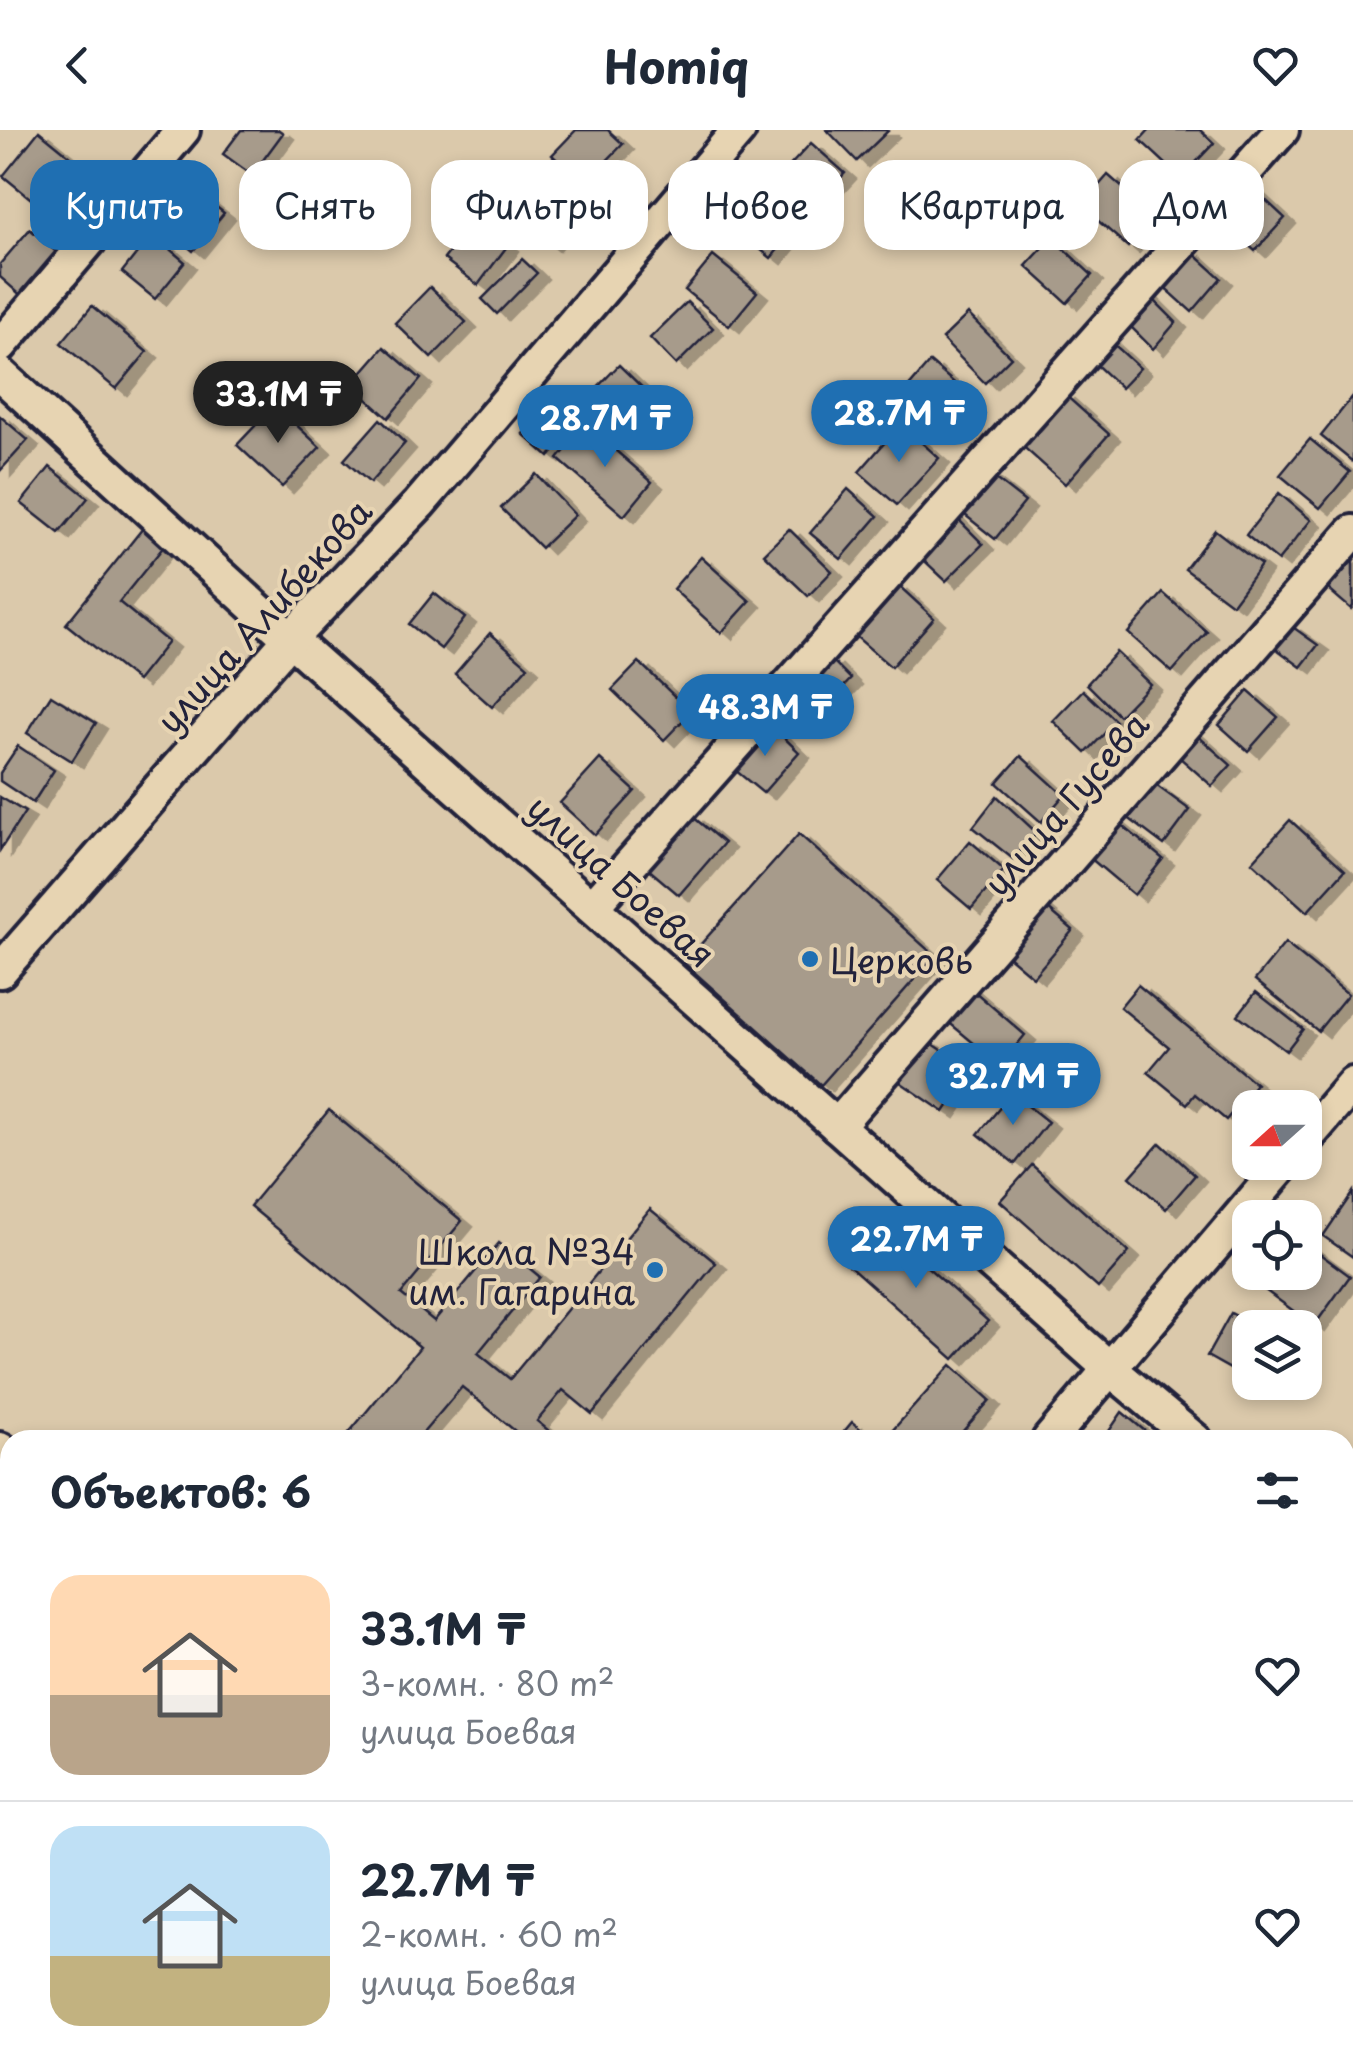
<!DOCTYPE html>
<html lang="ru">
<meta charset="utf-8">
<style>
body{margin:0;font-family:"Playpen Sans",sans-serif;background:#f2f2f3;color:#1f2937;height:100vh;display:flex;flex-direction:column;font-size:38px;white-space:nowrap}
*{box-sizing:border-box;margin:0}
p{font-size:32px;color:#747a83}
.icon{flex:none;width:55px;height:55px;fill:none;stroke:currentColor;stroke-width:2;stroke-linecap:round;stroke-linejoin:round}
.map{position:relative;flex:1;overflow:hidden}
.panel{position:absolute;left:0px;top:1300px;width:1355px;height:640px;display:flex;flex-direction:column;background:#fff;border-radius:30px 30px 0 0;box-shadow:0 5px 15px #0003}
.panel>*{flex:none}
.top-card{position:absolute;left:30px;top:30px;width:1295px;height:90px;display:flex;gap:20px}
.needle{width:65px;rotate:249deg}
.buttons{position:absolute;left:1232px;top:960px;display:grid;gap:20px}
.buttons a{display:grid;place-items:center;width:90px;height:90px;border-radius:20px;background:#fff;box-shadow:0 5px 15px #0003;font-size:50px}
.price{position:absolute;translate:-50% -85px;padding:0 22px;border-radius:35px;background:#1f6fb2;color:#fff;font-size:32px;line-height:65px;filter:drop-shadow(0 2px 5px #0008)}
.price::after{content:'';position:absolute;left:50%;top:60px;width:30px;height:22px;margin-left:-15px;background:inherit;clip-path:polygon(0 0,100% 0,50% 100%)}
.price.on{background:#222;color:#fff}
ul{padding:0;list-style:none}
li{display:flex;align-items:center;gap:30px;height:250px;padding:0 50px}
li+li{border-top:2px solid #e0e1e3}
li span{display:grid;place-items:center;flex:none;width:280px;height:200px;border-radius:30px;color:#555}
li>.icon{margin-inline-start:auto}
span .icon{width:120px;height:120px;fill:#fffc;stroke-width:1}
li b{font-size:42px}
h2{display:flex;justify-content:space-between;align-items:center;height:120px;padding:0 50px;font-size:42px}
.tag{padding:0 35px;border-radius:30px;background:#fff;box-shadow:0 5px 15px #0003;font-size:35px;line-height:90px}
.tag.on{background:#1f6fb2;color:#fff}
header{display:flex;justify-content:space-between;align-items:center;height:130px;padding:0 50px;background:#fff;font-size:45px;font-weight:700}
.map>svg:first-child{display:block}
.building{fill:#a79b8b;stroke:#22223b;stroke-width:2.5;filter:url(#shadow)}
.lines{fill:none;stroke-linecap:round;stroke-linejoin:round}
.minor-casing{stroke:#22223b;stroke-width:40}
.minor{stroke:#e7d4b2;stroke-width:32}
.poi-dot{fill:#1f6fb2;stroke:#e7d4b2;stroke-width:4}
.labels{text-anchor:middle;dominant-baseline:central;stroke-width:8;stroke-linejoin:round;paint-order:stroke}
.street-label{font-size:35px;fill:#22223b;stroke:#e7d4b2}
.poi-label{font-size:35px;fill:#22223b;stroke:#e7d4b2;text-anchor:start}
</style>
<header><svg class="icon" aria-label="back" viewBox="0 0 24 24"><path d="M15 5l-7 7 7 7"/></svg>Homiq<svg class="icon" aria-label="heart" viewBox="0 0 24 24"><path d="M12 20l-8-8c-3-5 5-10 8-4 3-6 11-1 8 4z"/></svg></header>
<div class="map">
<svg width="1353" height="1940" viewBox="0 0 1353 1940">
<defs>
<filter id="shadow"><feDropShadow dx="11" dy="6" stdDeviation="0" flood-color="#0004"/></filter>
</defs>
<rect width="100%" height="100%" fill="#dbc9ab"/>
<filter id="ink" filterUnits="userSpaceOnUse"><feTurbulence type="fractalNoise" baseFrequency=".01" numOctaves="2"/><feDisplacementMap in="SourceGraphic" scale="20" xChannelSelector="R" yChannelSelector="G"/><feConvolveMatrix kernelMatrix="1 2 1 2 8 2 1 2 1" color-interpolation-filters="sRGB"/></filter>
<g filter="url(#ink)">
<g class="building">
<polygon points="241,0 279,0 283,3 252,45 223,24"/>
<polygon points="576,0 608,0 623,14 583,55 552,25"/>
<polygon points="827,0 887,0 888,1 857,31"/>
<polygon points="1149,0 1200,0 1214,13 1181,48 1140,10"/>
<polygon points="39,1 104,54 68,99 3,46"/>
<polygon points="811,13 845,43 806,85 773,54"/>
<polygon points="545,43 582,75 548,115 511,83"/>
<polygon points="1108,45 1155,86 1128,117 1081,76"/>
<polygon points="1244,50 1285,88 1255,121 1214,84"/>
<polygon points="190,56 224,83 193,121 160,93"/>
<polygon points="756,58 799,94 771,128 727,92"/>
<polygon points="474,90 508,115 478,155 444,129"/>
<polygon points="30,99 62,127 25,169 0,147 0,134"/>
<polygon points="152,104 185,132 155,169 122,142"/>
<polygon points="1052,108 1092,145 1067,173 1026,136"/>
<polygon points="1190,120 1221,148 1192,182 1161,154"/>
<polygon points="713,126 757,162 729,196 685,160"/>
<polygon points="522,129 537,143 497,184 482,169"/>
<polygon points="430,157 466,192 431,228 395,193"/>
<polygon points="1146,162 1176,192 1153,219 1122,188"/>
<polygon points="687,172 713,198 676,235 650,208"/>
<polygon points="92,176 147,222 116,259 61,213"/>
<polygon points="968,184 1011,227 985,253 942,209"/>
<polygon points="1106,207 1140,238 1121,258 1088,227"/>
<polygon points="384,217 421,249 388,288 351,255"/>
<polygon points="930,232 967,264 932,306 895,273"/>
<polygon points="619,235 652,267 619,301 586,269"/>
<polygon points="558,263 584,286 549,327 523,304"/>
<polygon points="1063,263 1109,304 1065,354 1019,313"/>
<polygon points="1353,266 1353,332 1321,306"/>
<polygon points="275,275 320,317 282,357 237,315"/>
<polygon points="0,286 28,310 0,341"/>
<polygon points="380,289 405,313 370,353 344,330"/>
<polygon points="901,294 939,328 897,375 859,342"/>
<polygon points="586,295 652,352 624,386 558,329"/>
<polygon points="1310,309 1350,342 1320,378 1280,345"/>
<polygon points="50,337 88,368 59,403 21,373"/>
<polygon points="536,344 575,385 541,418 501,378"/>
<polygon points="989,344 1025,372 995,409 960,381"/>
<polygon points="848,359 878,386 841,429 810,403"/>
<polygon points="1279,363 1311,390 1278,431 1246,405"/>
<polygon points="951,382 983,414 946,451 913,420"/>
<polygon points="143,398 165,415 119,472 168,512 137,551 66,494"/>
<polygon points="789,399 832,441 808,466 764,424"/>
<polygon points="1215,400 1261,435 1232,474 1185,439"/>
<polygon points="1353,420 1353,476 1351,479 1321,453"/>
<polygon points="701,427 750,471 721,503 673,459"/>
<polygon points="897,454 934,488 891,537 853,504"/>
<polygon points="434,463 465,488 441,519 409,494"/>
<polygon points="1163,463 1207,502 1172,542 1128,503"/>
<polygon points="1290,495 1318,515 1301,537 1274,517"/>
<polygon points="490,503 528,536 492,577 455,544"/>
<polygon points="1116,522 1150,554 1119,586 1087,554"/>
<polygon points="831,529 851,549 833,568 812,549"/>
<polygon points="639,532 691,582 664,610 612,560"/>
<polygon points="1083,560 1116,591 1086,623 1053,591"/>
<polygon points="1248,561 1278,587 1248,621 1219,595"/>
<polygon points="793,562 822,583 810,599 782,578"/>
<polygon points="51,565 96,593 72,631 27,603"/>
<polygon points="770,594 799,622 763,663 730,636"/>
<polygon points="1190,599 1231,635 1212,656 1171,620"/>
<polygon points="18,616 54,640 33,673 0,651 0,643"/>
<polygon points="1021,626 1064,665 1041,692 997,653"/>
<polygon points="600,629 635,661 595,705 560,673"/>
<polygon points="1153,653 1190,680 1164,715 1127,687"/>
<polygon points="997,666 1037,703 1013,729 973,697"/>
<polygon points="0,667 25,682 0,720"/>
<polygon points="692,686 724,713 679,765 647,738"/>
<polygon points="1112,687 1163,729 1134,765 1083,722"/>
<polygon points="1290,690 1345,740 1307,782 1252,732"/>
<polygon points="799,704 935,826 821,955 684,833"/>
<polygon points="970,711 1004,740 971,779 937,750"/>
<polygon points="1040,772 1073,800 1033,847 1000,819"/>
<polygon points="1285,813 1348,864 1318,901 1255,850"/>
<polygon points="966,854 1025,905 1000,935 940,885"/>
<polygon points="1138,855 1256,954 1226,990 1195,964 1187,974 1148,942 1169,917 1120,877"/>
<polygon points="1256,862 1303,899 1286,921 1238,885"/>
<polygon points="927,910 972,940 944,982 900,952"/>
<polygon points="1012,963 1048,992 1015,1034 978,1004"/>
<polygon points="329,980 462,1091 401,1164 434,1191 499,1113 540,1147 478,1223 510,1249 650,1079 716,1133 592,1284 563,1260 537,1291 560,1310 508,1310 515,1301 462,1257 417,1310 343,1310 420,1217 250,1076"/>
<polygon points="1160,1013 1195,1045 1166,1079 1130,1047"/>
<polygon points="1032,1035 1129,1122 1098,1158 1000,1071"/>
<polygon points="1353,1062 1353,1127 1323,1106"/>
<polygon points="878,1093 988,1191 954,1229 844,1131"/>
<polygon points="1305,1113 1350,1146 1314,1196 1258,1155 1267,1142 1305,1142"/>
<polygon points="1231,1183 1258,1198 1250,1198 1250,1250 1207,1226"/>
<polygon points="951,1235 990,1270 955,1310 902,1310 892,1301"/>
<polygon points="1122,1282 1145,1301 1137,1310 1103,1310"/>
<polygon points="852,1292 874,1310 837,1310"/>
<polygon points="1345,1492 1353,1496 1353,1513 1345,1526"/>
<polygon points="0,1790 10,1798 10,1836 2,1846 0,1844"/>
<polygon points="298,1930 330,1930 322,1940 312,1940"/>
<polygon points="610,1930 616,1930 631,1940 603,1940"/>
<polygon points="942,1930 952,1930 963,1940 933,1940"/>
</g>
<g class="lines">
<g class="minor-casing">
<g id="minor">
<polyline points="0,216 183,0"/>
<polyline points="0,244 290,509 1109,1238 1195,1310"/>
<polyline points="592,777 1282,0"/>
<polyline points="0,841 290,509 419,374 739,0"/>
<polyline points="837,996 1353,402"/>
<polyline points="1305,1010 1353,954"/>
<polyline points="1049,1310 1286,1032"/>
<polyline points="0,1319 10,1326"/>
<polyline points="0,1403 10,1392"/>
<polyline points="1345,1435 1353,1442"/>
<polyline points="1345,1579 1353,1570"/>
<polyline points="0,1883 10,1871"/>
<polyline points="701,1930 713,1940"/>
<polyline points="526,1940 534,1930"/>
<polyline points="1044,1940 1053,1930"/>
</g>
</g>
<use href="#minor" class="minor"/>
</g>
</g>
<g class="poi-dot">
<circle cx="810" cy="829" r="10"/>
<circle cx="655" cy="1140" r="10"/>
</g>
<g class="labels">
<g class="street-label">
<text transform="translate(263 485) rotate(-48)">улица Алибекова</text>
<text transform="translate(1065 673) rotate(-49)">улица Гусева</text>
<text transform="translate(622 750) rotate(42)">улица Боевая</text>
</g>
<g class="poi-label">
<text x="830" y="829">Церковь</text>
<text x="635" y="1120" text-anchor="end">Школа №34<tspan x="635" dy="40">им. Гагарина</tspan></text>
</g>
</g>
</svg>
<div class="buttons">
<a><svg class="needle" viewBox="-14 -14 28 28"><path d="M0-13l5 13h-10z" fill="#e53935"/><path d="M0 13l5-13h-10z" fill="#747a83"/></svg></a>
<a><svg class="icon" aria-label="locate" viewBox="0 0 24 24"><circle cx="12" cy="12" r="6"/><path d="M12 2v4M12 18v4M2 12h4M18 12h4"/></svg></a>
<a><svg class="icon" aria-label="layers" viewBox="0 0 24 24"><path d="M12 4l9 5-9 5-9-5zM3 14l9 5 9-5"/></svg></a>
</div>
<b class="price on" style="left:278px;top:316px">33.1M ₸</b>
<b class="price" style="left:899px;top:335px">28.7M ₸</b>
<b class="price" style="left:605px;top:340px">28.7M ₸</b>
<b class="price" style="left:765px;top:629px">48.3M ₸</b>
<b class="price" style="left:1013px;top:998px">32.7M ₸</b>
<b class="price" style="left:916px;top:1161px">22.7M ₸</b>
<div class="top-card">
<a class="tag on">Купить</a>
<a class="tag">Снять</a>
<a class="tag">Фильтры</a>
<a class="tag">Новое</a>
<a class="tag">Квартира</a>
<a class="tag">Дом</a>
</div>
<section class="panel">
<h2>Объектов: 6<svg class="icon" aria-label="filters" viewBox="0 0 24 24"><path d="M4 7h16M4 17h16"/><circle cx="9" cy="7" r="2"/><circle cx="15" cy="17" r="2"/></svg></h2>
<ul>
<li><span style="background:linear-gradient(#ffd9b3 60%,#b9a48a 0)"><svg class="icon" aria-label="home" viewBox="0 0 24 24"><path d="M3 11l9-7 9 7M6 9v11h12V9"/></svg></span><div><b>33.1M ₸</b><p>3-комн. · 80 m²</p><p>улица Боевая</p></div><svg class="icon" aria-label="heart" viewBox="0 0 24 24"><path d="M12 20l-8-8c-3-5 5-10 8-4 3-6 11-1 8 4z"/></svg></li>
<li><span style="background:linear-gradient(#bfe0f5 65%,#c2b280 0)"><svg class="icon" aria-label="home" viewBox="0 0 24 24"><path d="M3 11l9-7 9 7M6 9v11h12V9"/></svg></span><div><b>22.7M ₸</b><p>2-комн. · 60 m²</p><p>улица Боевая</p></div><svg class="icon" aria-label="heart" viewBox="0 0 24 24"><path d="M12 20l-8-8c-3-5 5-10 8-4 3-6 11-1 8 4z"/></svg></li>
</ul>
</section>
</div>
